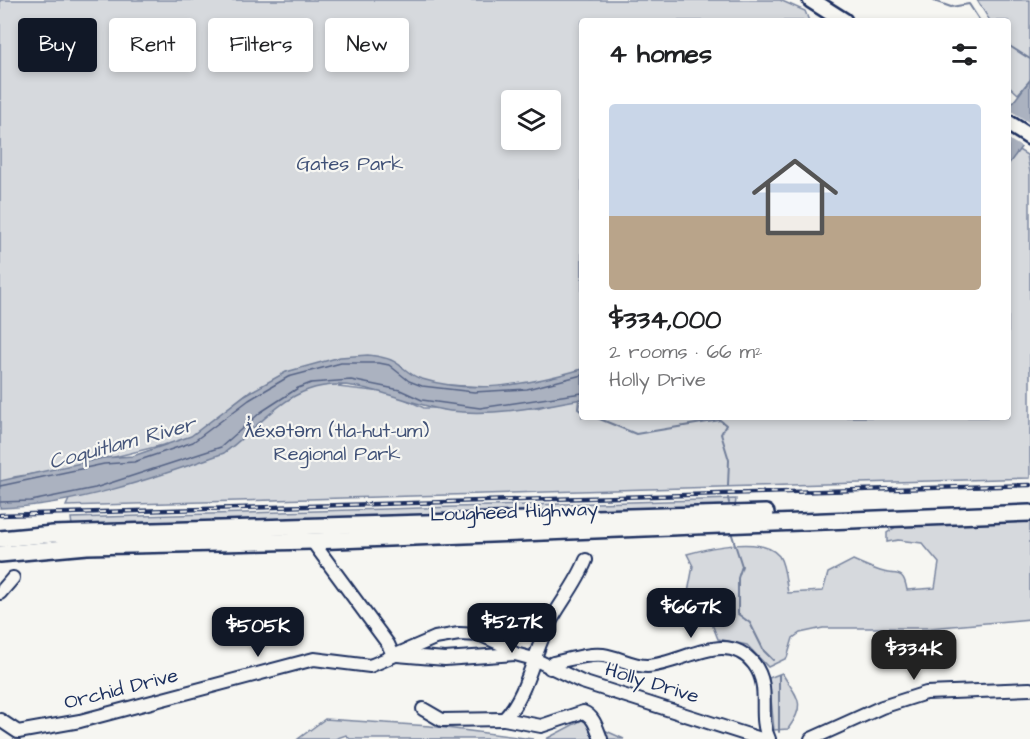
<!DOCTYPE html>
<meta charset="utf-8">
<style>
body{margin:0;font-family:"Architects Daughter",sans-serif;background:#f6f6f6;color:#202124;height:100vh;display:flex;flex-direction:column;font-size:22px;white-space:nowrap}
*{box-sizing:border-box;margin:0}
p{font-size:20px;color:#757577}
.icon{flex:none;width:33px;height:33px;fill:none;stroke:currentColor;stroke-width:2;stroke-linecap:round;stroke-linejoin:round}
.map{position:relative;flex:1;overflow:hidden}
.drawer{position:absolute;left:579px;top:18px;width:432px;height:402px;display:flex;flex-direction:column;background:#fff;border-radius:6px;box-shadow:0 3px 9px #0003}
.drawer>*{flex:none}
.top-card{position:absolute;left:18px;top:18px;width:471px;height:54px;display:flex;gap:12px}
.fabs{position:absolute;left:501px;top:90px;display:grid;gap:12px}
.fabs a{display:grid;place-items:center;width:60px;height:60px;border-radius:6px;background:#fff;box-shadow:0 3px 9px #0003;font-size:30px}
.price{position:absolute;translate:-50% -51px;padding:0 14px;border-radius:12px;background:#111827;color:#fff;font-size:20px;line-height:39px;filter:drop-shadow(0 2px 3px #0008)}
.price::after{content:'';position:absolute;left:50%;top:36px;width:18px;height:14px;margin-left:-9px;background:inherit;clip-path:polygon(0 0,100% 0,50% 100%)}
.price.current{background:#222;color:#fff}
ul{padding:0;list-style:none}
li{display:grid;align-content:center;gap:12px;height:318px;padding:0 30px}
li+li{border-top:2px solid #e0e0e0}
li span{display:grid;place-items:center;height:186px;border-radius:6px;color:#555}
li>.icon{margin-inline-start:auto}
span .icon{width:108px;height:108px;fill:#fffc;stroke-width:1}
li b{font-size:26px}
h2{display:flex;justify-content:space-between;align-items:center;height:72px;padding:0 30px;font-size:26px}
.pill{padding:0 21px;border-radius:6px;background:#fff;box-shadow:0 3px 9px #0003;font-size:21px;line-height:54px}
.pill.current{background:#111827;color:#fff}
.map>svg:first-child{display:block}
.green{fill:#d6d9dd;stroke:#78849e;stroke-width:1.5;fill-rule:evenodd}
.water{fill:#abb2c0;stroke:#717e99;stroke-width:1.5}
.pier{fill:#f6f6f2}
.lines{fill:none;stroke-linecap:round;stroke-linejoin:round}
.shore{stroke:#556385;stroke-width:1.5}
.stream{stroke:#717e99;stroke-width:2}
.minor-casing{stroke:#1b2f5e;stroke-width:16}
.major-casing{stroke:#1b2f5e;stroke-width:20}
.minor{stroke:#f6f6f2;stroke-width:12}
.major{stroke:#f6f6f2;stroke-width:15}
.rail-casing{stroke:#1b2f5e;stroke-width:4.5}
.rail{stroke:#f6f6f2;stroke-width:2;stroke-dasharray:7;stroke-linecap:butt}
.labels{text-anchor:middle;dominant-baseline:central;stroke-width:4.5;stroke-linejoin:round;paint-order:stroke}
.park-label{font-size:20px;fill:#405177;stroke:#f6f6f2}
.street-label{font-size:20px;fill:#1b2f5e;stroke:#f6f6f2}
.water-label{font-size:21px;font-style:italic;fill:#46567b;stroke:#f6f6f2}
</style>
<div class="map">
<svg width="1030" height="739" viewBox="0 0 1030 739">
<rect width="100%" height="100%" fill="#f6f6f2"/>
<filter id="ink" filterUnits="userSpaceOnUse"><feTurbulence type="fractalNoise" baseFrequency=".0167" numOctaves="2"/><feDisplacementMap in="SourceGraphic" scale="12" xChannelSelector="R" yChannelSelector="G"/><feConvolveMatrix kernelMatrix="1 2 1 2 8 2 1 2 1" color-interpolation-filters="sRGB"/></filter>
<g filter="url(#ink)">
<g class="green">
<path d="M0,0H780L805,11L809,21H582V391L354,381L338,387L392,393L424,408H537L582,396V417H1008V157L1017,149L1027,155L1030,172V478L66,506L71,495L0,491ZM512,100H550V140H512ZM251,390L258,414L227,409ZM167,444L129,459L2,490L14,477L70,468Z"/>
<polygon points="977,0 1030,0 1030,80 1018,94 1008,85 1008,21 990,21"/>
<polygon points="736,499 735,507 72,526 71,518"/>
<path d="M1030,521V619L930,628H823L800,633L793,638L787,658L768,667L747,645L718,639L710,619L686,603L693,566L687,554C708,548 763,535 779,556C785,565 786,582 788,593L823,591L828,573L853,560C862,564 871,568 880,571C896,577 903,567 907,590L935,588L939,563L922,543L898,540L887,542V533L900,524Z"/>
<path d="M782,673C796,697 808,702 788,729L774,730L769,678Z"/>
<polygon points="325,719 430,726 533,739 350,739 346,735 335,739 298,739"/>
<polygon points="582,720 624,739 546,739"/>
</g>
<g class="water">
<polygon points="1030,80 1030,135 1008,165 1008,109"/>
<path d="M368,355C375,356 384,357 391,360C403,365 409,376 422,379C474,395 531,384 582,369V399C538,407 495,416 450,411C403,405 357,373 308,390C278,400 249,435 224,453C155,478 73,506 0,508V481L103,458L133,456L191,436L245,395L286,372L340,357Z"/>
</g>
<polygon class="pier" points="1008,109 1030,123 1030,140 1023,148 1008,139"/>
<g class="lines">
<g class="shore">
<polyline points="0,486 104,464 134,462 193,442 249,400 288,377 341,363 379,363 389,365 409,381 422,386 474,392 527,389 582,375"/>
<polyline points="0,502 31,501 95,488 221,447 261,412 298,388 311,383 351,380 400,390 422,400 480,408 582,393"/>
</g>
<g class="stream">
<polyline points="934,1 951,7 969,4 980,21"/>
<polyline points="1008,45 1030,59"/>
<polyline points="579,399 578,409 582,412"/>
<polyline points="595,417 636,434 720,420 726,425 721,434 729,460 728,486"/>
<polyline points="728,498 729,503"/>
<polyline points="732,535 742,566 738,578 738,614 750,623 764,651 773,660"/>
<polyline points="779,732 779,675"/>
</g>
<g class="minor-casing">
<g id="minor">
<polyline points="312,541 388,644 393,655"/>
<path d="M586,560C576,586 557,606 545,632C532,660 526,696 504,719L541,726L583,712C594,716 597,729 601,739"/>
<polyline points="0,593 13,578"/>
<polyline points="397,655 445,659 515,654"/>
<path d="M550,668L553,663C568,660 588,653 603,655C618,657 632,666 647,666C683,664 726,628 754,664C772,688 757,715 769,739"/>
<polyline points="423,709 442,720 504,719"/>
<polyline points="0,720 18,732 80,721 314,659 370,666 435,638 459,634 481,635 501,644 515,654 534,659 582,682 761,739"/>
<polyline points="811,739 882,707 926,693 1030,689"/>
</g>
</g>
<g class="major-casing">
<g id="major">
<polyline points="811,0 844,21"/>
<polyline points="1008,123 1030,137"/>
<polyline points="0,539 53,534 766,513"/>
<polyline points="0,554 87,546 312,541 1030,513"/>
</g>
</g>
<use href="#minor" class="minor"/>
<use href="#major" class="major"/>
<g class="rail-casing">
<polyline id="rail" points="0,515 1030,485"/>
</g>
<use href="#rail" class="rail"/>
</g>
</g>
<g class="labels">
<g class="park-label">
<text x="350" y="164">Gates Park</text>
<text x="337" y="431">ƛ̓éxətəm (tla-hut-um)<tspan x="337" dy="23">Regional Park</tspan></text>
</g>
<g class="street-label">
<text transform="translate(514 512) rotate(-2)">Lougheed Highway</text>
<text transform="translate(652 683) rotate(17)">Holly Drive</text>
<text transform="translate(121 689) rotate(-14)">Orchid Drive</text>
</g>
<g class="water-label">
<text transform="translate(122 443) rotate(-15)">Coquitlam River</text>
</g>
</g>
</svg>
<div class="fabs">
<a><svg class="icon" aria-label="layers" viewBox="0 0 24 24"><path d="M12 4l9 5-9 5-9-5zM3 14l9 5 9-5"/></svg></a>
</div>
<b class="price" style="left:691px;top:639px">$667K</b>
<b class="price" style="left:512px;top:654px">$527K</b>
<b class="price" style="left:258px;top:658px">$505K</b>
<b class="price current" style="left:914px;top:681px">$334K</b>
<div class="top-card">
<a class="pill current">Buy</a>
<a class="pill">Rent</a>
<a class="pill">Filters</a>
<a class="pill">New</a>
</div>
<section class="drawer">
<h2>4 homes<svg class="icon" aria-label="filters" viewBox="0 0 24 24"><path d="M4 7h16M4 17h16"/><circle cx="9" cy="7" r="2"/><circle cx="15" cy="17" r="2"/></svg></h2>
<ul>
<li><span style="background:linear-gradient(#c9d6e8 60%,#b9a48a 0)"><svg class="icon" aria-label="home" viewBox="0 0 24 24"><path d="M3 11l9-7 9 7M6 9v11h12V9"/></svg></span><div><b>$334,000</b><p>2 rooms · 66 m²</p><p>Holly Drive</p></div></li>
</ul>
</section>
</div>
